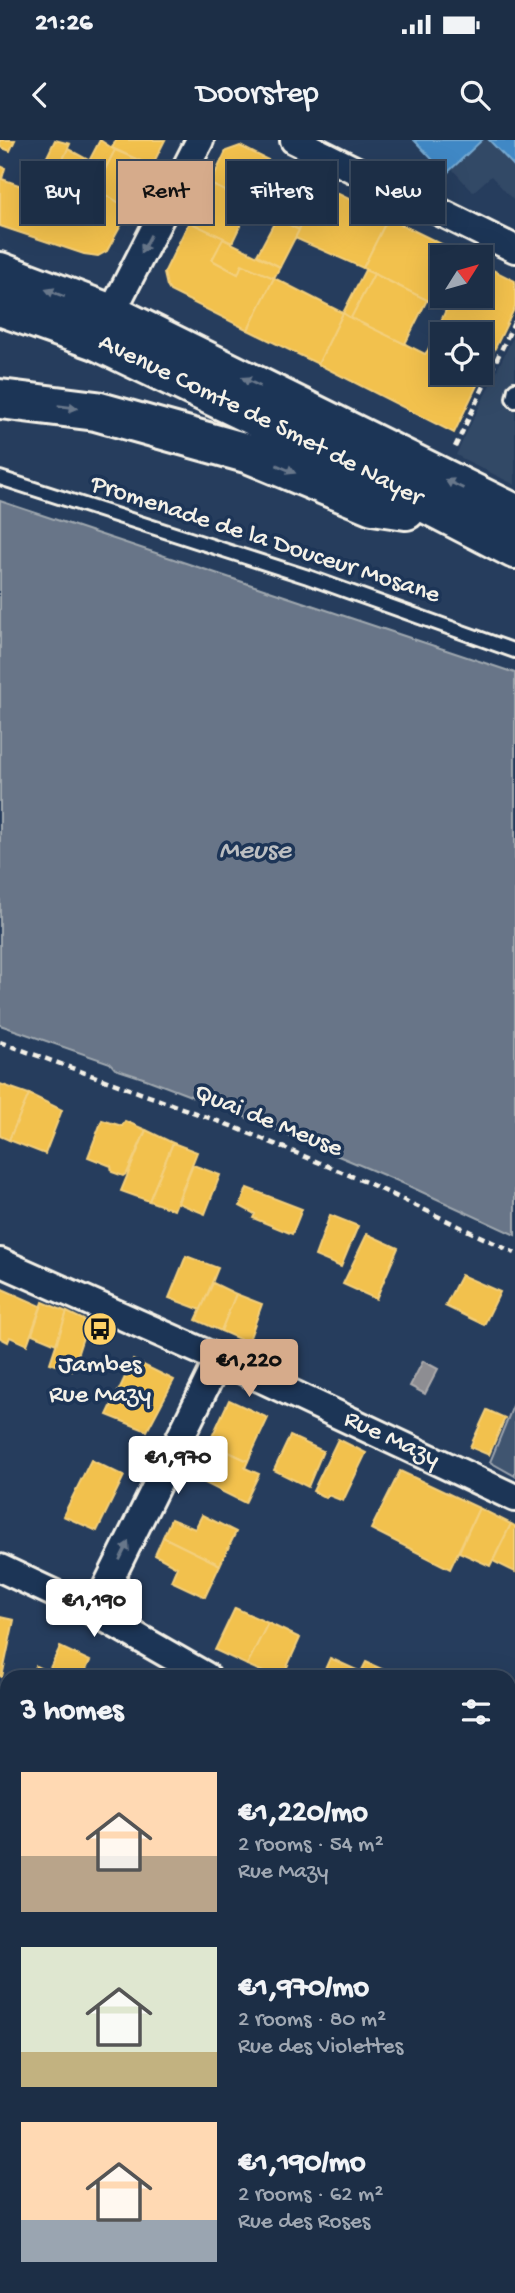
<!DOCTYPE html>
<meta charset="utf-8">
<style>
body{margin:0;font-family:"Gochi Hand",sans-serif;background:#25364d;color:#f1f3f6;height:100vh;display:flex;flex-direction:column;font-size:26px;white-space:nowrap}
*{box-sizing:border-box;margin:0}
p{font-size:23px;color:#a0a8b3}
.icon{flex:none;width:38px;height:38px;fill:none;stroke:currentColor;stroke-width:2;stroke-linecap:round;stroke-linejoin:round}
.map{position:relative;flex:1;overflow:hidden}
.details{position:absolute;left:0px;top:1530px;width:516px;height:625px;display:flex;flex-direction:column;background:#1c2e46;border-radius:21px 21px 0 0;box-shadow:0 7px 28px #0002,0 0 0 2px #3a4a5f}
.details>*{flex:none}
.banner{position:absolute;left:21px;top:21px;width:474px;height:63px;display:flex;gap:14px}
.needle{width:46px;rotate:53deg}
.controls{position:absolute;left:430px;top:105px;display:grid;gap:14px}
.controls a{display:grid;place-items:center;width:63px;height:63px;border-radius:0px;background:#1c2e46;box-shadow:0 7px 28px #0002,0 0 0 2px #3a4a5f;font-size:35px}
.price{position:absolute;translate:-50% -60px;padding:0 16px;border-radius:7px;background:#fff;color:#222;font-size:23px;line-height:46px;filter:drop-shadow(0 2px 4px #0008)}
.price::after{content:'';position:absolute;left:50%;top:42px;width:21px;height:16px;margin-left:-10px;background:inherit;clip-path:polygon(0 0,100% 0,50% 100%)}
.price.active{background:#d6ab8b;color:#111}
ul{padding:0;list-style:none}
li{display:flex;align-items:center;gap:21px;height:175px;padding:0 21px}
li span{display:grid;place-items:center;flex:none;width:196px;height:140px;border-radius:0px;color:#555}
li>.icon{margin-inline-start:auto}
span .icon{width:84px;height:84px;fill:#fffc;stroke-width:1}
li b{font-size:30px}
h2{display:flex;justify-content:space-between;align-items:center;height:84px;padding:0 21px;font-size:30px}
.pill{padding:0 24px;border-radius:0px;background:#1c2e46;box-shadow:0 7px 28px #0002,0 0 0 2px #3a4a5f;font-size:24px;line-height:63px}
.pill.active{background:#d6ab8b;color:#111}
.status{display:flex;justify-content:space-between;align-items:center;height:49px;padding:0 35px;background:#1c2e46;direction:ltr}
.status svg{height:19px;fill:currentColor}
header{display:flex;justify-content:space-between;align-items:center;height:91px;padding:0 21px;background:#1c2e46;font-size:32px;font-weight:600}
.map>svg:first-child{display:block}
.built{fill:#334966}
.green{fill:#40546f;stroke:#9aa2ac;stroke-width:2}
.water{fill:#677588;stroke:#9fa7ae;stroke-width:2}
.homes{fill:#f2c14e;stroke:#f3cf7c;stroke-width:2;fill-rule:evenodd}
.shops{fill:#e4572e;stroke:#e98566;stroke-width:2}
.schools{fill:#3f88c5;stroke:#75a8d0;stroke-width:2}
.industry{fill:#8d8d92;stroke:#acabac;stroke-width:2}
.building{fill:#52647b;stroke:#f4f1e8;stroke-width:2}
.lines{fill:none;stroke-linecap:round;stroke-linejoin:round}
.service-casing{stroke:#f4f1e8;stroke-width:18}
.minor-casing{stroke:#f4f1e8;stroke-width:32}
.primary-casing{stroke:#f4f1e8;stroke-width:44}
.path{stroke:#f4f1e8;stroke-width:4.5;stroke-dasharray:7 5;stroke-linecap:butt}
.service{stroke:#1d3557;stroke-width:12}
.minor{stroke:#1d3557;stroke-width:26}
.primary{stroke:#1d3557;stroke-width:38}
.rail{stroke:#f4f1e8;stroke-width:5;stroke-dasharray:10 5;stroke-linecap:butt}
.oneway{fill:#68778a}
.labels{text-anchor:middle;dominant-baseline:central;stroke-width:7;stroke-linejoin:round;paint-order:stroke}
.street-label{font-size:26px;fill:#f4f1e8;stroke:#1d3557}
.poi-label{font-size:26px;fill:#f4f1e8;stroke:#1d3557}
.water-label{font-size:28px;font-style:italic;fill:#bcbfc2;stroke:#1d3557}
</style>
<div class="status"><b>21:26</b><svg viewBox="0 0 49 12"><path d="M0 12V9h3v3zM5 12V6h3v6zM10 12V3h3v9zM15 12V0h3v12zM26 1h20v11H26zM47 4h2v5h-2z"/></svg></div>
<header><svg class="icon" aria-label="back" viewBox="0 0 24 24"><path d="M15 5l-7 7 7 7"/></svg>Doorstep<svg class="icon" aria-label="search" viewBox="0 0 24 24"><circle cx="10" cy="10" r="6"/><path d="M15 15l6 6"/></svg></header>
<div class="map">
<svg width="515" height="2153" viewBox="0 0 515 2153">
<rect width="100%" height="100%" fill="#263d5d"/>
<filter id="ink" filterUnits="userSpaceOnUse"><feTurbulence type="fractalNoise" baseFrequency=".0143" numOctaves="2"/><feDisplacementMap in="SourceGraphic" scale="14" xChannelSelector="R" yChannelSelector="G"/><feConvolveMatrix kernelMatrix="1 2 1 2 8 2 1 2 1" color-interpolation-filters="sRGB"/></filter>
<g filter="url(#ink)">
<g class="built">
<polygon points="414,0 515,0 515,62 491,36 473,52 452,29 446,34"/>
<polygon points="515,193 515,345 456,315"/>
<polygon points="515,1698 515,1979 509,1977 509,1707"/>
<polygon points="134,2147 468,2147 464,2153 127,2153"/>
</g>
<polygon class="green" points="515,1261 515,1336 490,1322"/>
<polygon class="water" points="0,361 515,533 515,1095 398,1041 238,974 146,939 115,929 110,923 0,885"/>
<g class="homes">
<polygon points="0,0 15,0 10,11 0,7"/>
<polygon points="55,0 70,4 57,32 43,25"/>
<polygon points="100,0 115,10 94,51 78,42"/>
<polygon points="116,0 165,0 152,26 112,8"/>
<polygon points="240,6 268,20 248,54 245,53 243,60 210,44 226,11"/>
<polygon points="68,9 90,21 78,42 57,32"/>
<polygon points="115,10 152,26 130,69 95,49"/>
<polygon points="268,20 297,34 278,68 248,54"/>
<polygon points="43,25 94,51 85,69 25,48"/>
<polygon points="0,26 5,28 2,39 85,69 95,49 130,69 107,111 98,116 84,114 0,86"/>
<polygon points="297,34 320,45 299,90 282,81 285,72 278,68"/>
<polygon points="210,44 251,63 232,103 189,82"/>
<polygon points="320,45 388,78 363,128 295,98"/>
<polygon points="281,70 285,72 282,81 299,90 280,127 257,115"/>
<path d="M388,78L468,117H443V156H481V124L515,141V167L454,293L318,224L343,173L425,214L428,210L446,170L363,128ZM443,194H481V233H443Z"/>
<polygon points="189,82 224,98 212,120 238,134 242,124 274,138 248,190 170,151 167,146 164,133"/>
<polygon points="223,99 280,127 274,138 242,124 238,134 212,120"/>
<polygon points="365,130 374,134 351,178 343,173"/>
<polygon points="374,134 427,160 405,204 351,178"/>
<polygon points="274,138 343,173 318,224 248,190"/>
<polygon points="0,944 29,954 9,1000 0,996"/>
<polygon points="29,954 62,970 45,1014 9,1000"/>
<polygon points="102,980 122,986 125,981 146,990 127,1033 123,1036 112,1032 111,1026 88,1017"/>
<polygon points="146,990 173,1003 149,1061 121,1051"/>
<polygon points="173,1003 197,1012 174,1070 149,1061"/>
<polygon points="193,1025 220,1035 205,1074 178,1063"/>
<polygon points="247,1048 302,1069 292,1094 253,1078 255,1074 240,1066"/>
<polygon points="330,1075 358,1086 341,1127 315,1116"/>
<polygon points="367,1094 398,1108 376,1159 343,1144"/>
<polygon points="186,1116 218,1128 201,1170 169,1158"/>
<polygon points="461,1135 500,1152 484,1185 445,1166"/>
<polygon points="213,1143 236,1154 221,1191 196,1180"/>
<polygon points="0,1148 41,1166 27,1205 10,1197 8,1202 0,1198"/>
<polygon points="236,1154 262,1164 248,1203 221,1191"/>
<polygon points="43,1162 67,1172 56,1204 32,1194"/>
<polygon points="67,1172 88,1182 72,1231 50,1223"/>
<polygon points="133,1220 174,1240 147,1291 107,1275"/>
<polygon points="229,1260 268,1278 248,1321 209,1303"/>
<polygon points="487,1270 505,1278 489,1315 470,1307"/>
<polygon points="290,1296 323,1311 308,1347 274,1330"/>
<polygon points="338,1299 366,1313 343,1361 328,1355 326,1358 313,1351"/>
<polygon points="209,1303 248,1321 245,1328 259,1334 245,1363 193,1337"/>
<polygon points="91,1320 124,1336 97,1391 63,1376"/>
<polygon points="400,1331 479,1368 450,1429 371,1389"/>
<polygon points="479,1368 511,1384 490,1426 459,1412"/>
<polygon points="202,1375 236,1392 220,1425 163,1397 171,1379 195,1389"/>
<polygon points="511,1384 515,1386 515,1432 493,1421"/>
<polygon points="163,1397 220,1425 205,1457 171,1441 177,1427 155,1415"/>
<polygon points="235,1468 268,1483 247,1525 215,1510"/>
<polygon points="0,1477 14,1480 2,1537 0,1536"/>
<polygon points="268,1483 300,1498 283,1536 272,1536 247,1525"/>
<polygon points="60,1507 90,1521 83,1536 30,1536 36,1526 48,1532"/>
<polygon points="330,1518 361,1532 359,1536 322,1536"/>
<polygon points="366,1522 397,1536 359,1536"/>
</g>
<g class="shops">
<polygon points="0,1649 7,1651 7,1816 0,1814"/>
<polygon points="490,2147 509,2147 515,2153 486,2153"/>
</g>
<g class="schools">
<polygon points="414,0 482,0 446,34"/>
<polygon points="489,0 515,0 515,27"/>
</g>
<polygon class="industry" points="423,1221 438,1229 425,1254 410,1246"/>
<polygon class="building" points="0,1966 7,1968 7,2035 0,2033"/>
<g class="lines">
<g class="service-casing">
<g id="service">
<polyline points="515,249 513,258 515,261"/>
<polyline points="0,338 308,437 515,511"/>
<polyline points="0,1850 7,1850"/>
</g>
</g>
<g class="minor-casing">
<g id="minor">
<polyline points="294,0 515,109"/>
<polyline points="111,174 200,0"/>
<path id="s1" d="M0,1122L219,1219L515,1358"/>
<polyline points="0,1428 94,1472 206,1536"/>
<polyline points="94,1472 219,1219"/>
</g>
</g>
<g class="primary-casing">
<g id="primary">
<polyline points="0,132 111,174 515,374"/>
<path id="s2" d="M0,166L96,200L280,288L515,409"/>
<polyline points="0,259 96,271 250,314 373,365 406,370"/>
<polyline points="0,1879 7,1881"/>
<polyline points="0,1916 7,1918"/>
<polyline points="509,2013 515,2015"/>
<polyline points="509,2047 515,2049"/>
</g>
</g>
<g class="path">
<polyline points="455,307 515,181"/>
<polyline points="0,902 234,987 368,1043 515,1113"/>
<polyline points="509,1718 515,1710"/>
</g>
<use href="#service" class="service"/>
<use href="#minor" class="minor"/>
<use href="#primary" class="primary"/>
<g class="rail">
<polyline points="509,1871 515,1863"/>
<polyline points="509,1898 515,1890"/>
<polyline points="509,1960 515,1952"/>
<polyline points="509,1988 515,1981"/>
<polyline points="255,2153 262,2147"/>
<polyline points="280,2153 286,2147"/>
<polyline points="341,2153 346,2147"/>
<polyline points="365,2153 370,2147"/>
</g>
</g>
<defs><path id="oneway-solid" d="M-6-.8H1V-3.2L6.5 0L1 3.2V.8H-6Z" transform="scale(1.75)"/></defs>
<g class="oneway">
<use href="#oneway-solid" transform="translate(146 104) rotate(117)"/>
<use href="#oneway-solid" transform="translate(55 153) rotate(-159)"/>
<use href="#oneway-solid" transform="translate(251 242) rotate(-154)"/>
<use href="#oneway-solid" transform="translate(68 267) rotate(7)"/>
<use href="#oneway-solid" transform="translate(286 329) rotate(23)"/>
<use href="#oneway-solid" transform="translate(454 344) rotate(-154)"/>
<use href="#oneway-solid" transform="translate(124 1411) rotate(-64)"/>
</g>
</g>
<defs>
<g id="bus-disc" transform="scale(1.75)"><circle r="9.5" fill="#ffd166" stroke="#1d3557"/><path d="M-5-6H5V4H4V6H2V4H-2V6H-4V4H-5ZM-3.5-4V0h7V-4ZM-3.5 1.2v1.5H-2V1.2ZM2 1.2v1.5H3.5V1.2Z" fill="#111"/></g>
</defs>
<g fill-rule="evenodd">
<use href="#bus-disc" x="100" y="1189"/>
</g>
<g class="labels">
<g class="street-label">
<text stroke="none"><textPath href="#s2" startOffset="285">Avenue Comte de Smet de Nayer</textPath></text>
<text transform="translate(265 401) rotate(18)">Promenade de la Douceur Mosane</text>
<text transform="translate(268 982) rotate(22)">Quai de Meuse</text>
<text stroke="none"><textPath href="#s1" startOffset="430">Rue Mazy</textPath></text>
</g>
<g class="poi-label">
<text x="100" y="1226">Jambes<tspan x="100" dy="30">Rue Mazy</tspan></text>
</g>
<g class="water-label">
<text x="255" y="711">Meuse</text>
</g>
</g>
</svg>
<div class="controls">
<a><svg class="needle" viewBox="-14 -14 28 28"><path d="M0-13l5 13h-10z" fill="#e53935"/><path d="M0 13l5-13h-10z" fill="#a0a8b3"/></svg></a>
<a><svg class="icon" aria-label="locate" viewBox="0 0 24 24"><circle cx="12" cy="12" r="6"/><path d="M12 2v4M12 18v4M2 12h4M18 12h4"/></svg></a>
</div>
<b class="price active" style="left:249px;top:1259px">€1,220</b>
<b class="price" style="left:178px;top:1356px">€1,970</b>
<b class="price" style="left:94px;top:1499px">€1,190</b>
<div class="banner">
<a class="pill">Buy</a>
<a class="pill active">Rent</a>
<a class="pill">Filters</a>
<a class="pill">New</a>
</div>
<section class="details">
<h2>3 homes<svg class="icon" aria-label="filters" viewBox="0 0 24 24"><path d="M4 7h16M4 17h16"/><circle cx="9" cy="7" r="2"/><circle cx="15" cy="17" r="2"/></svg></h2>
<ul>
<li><span style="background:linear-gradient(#ffd9b3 60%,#b9a48a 0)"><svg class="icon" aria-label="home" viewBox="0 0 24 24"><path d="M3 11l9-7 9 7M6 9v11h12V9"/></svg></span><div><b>€1,220/mo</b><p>2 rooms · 54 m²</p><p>Rue Mazy</p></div></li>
<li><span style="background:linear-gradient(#dfe7d0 75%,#c2b280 0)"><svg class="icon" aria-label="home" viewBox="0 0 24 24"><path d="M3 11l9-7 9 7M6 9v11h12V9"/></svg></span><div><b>€1,970/mo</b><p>2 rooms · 80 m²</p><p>Rue des Violettes</p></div></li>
<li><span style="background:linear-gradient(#ffd9b3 70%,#9aa5b1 0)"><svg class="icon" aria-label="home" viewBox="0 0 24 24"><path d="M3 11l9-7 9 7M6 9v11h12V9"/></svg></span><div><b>€1,190/mo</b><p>2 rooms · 62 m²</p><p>Rue des Roses</p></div></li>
</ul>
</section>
</div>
